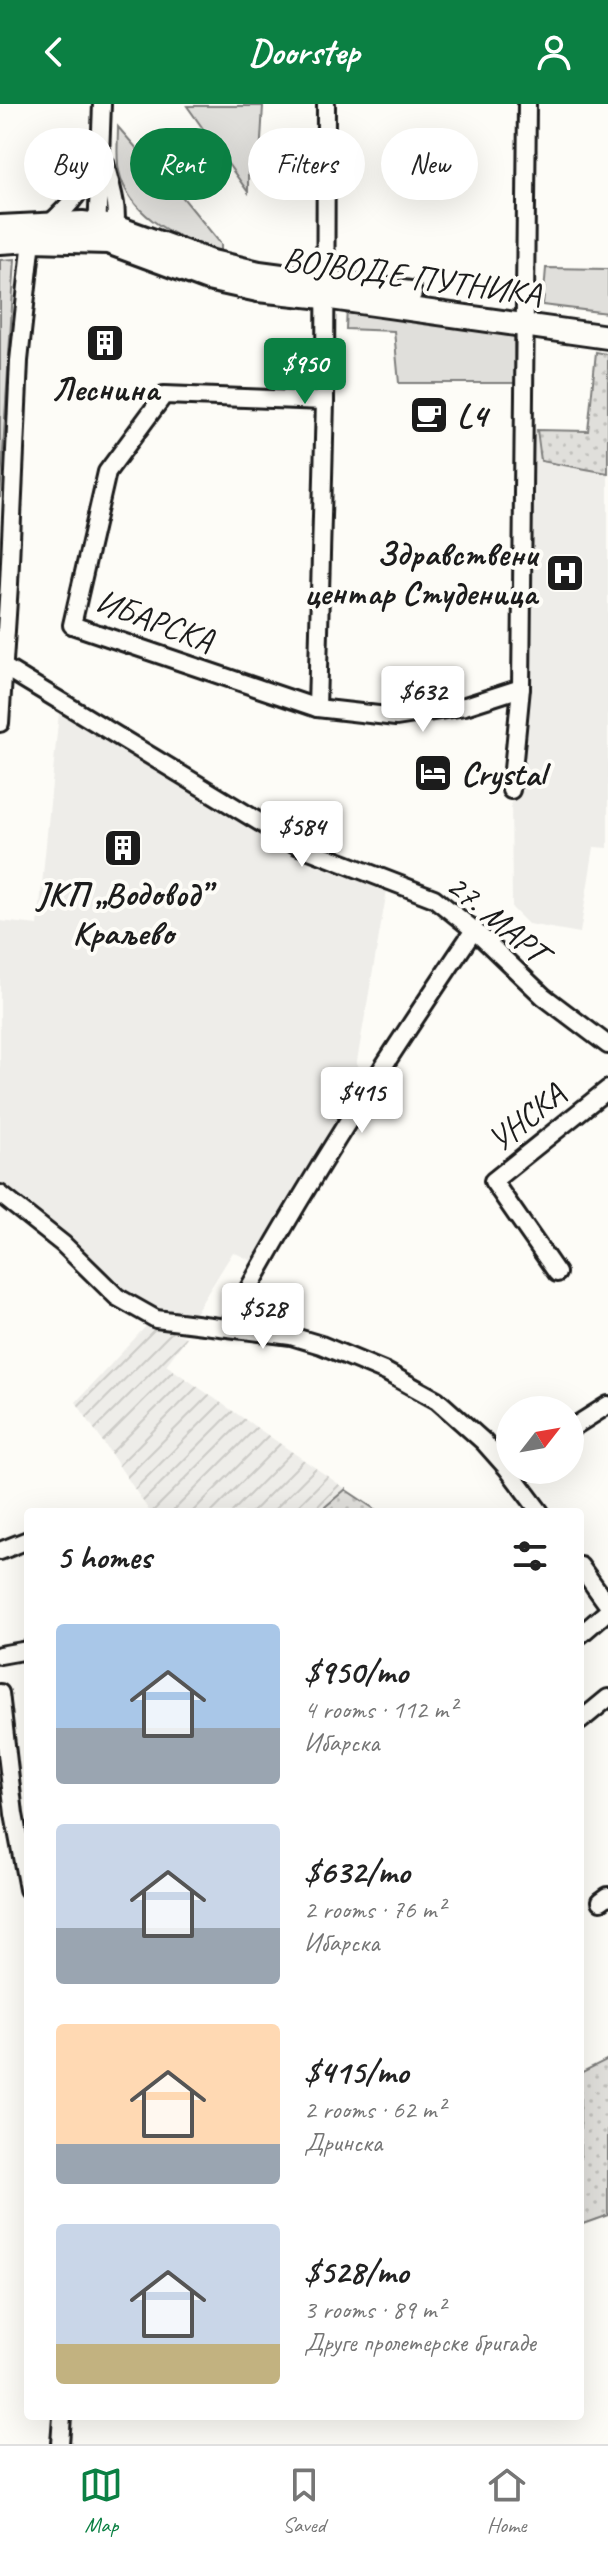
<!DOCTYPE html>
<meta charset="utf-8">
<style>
body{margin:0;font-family:Caveat,sans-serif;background:#f6f6f6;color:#222;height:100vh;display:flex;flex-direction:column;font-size:30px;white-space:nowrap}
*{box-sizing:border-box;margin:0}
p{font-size:26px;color:#767676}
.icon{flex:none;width:44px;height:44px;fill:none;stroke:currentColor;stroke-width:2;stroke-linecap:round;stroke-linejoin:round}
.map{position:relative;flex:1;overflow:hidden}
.details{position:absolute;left:24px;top:1404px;width:560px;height:912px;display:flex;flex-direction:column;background:#fff;border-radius:8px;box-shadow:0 8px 32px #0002}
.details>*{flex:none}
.hud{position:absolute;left:24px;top:24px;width:560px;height:72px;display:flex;gap:16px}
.needle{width:52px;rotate:59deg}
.fabs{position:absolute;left:496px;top:1292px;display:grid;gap:16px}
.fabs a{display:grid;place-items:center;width:88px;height:88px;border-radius:50%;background:#fff;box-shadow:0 8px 32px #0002;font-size:40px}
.price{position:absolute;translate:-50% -68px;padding:0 18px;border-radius:8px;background:#fff;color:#222;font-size:26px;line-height:52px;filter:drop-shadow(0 2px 4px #0008)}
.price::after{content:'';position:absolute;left:50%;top:48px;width:24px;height:18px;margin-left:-12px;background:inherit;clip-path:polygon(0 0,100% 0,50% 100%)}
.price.current{background:#0b8043;color:#fff}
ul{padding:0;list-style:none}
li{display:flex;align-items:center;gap:24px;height:200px;padding:0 32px}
li span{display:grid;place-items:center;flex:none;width:224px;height:160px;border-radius:8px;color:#555}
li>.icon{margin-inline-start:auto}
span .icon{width:96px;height:96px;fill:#fffc;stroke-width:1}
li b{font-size:34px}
h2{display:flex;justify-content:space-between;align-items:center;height:96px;padding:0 32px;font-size:34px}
.pill{padding:0 28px;border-radius:36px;background:#fff;box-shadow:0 8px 32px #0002;font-size:28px;line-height:72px}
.pill.current{background:#0b8043;color:#fff}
header{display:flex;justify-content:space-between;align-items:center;height:104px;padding:0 32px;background:#0b8043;color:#fff;font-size:36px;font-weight:800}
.menu{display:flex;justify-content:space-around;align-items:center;height:112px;border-top:2px solid #e0e0e0;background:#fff;font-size:22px;color:#767676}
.menu a{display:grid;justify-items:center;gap:4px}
.menu .current{color:#0b8043}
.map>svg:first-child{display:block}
.built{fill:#eeede9}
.industrial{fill:url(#industrial-furrows)}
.grass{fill:url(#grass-dots);stroke:#7e7e7c;stroke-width:2}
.park{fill:#e0dfdb;stroke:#7e7e7c;stroke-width:2}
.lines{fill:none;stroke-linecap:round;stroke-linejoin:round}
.street-casing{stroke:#1c1c1c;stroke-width:22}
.secondary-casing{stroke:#1c1c1c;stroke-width:28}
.street{stroke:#fdfcf7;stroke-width:16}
.secondary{stroke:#fdfcf7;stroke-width:22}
.labels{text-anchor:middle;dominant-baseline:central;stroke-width:8;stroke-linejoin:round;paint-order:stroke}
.street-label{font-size:34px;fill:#1c1c1c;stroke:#fdfcf7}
.poi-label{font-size:34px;font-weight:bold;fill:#1c1c1c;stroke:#fdfcf7}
</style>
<header><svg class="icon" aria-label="back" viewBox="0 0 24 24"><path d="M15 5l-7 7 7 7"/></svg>Doorstep<svg class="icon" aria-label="person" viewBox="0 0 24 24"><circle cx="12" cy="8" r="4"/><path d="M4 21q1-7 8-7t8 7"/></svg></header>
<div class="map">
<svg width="608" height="2340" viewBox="0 0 608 2340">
<defs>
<pattern id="industrial-furrows" width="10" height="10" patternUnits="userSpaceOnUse" patternTransform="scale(2)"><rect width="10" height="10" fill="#eeede9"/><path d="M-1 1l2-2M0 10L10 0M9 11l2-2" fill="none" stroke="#cccbc7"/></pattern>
<pattern id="grass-dots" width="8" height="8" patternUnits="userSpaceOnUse" patternTransform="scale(2)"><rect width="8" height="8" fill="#e0dfdb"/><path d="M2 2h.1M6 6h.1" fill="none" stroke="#c0bfbb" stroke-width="1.8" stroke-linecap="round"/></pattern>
</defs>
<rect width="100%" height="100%" fill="#fdfcf7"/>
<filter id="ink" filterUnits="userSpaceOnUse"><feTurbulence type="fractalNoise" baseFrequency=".0125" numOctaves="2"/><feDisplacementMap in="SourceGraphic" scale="16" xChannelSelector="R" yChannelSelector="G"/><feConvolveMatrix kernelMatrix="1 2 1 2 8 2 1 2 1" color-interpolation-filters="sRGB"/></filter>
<g filter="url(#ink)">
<g class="built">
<polygon points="596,248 608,250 608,744 594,743 580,829 528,820 512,804 511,686 524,325 588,328"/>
<polygon points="60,598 299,742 389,775 357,957 358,979 361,984 261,1161 233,1148 189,1219 156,1215 0,1089 0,817 38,821"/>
</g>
<polygon class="industrial" points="148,1220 187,1233 166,1261 346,1385 319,1408 150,1408 76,1298"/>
<g class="grass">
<polygon points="596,248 608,250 608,369 541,357 537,326 588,327"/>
<polygon points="346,1385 346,1386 379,1408 319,1408"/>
<polygon points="608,1955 608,2111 580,2121 580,1969"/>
</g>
<g class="park">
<polygon points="187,2 263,2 260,53 248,61 248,88"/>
<path d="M118,23L138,46H144L221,140V152C180,133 130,116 119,67C116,54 118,37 118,23Z"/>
<polygon points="15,155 0,394 0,156"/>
<polygon points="546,164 608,165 608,209 543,201"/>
<polygon points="347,203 514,230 515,279 399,279 394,227 346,225"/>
</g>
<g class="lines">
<g class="street-casing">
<g id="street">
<path d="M105,59C110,81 123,112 111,133"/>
<path d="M49,120C71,101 85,83 95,56"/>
<polyline points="97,130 102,0"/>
<polyline points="325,297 164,291 107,368 72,521 317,604 396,613 465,602 521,584"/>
<polyline points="4,563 299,742 434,794 474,826 543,892 608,941"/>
<polyline points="317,604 325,297 326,0"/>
<polyline points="0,619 9,480 19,257 33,126"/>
<polyline points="511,686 521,584 527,0"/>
<polyline points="0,1090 63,1140 117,1193 156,1215 291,1232 321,1241 386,1268 437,1296 483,1337 507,1364 540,1408"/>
<polyline points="557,1169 493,1077 608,985"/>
<path d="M228,1223C301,1085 387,955 474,826"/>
<polyline points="570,1325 608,1301"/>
<polyline points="0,1447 28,1436"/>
<polyline points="580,1462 608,1501"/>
<polyline points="580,1531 608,1507"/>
<polyline points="0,1551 28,1546"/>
<polyline points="0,1589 14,1710 28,1785"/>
<polyline points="580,1617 608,1594"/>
<polyline points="601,1797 608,1792"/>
<polyline points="60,2340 62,2312"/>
</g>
</g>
<g class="secondary-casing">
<g id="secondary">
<polyline points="0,123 82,119 115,123 212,158 259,169 410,189"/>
<polyline points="0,138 32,136 108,138 208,175 258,186 324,193 608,233"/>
</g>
</g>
<use href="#street" class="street"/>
<use href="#secondary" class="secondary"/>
</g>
</g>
<defs>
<g id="building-square" transform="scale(2)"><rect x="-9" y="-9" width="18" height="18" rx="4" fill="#1c1c1c" stroke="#fdfcf7"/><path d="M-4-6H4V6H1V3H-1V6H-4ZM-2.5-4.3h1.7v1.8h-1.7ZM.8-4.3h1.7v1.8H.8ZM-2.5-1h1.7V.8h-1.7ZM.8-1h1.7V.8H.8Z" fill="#fff"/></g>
<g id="cafe-square" transform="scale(2)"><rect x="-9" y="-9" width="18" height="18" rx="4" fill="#1c1c1c" stroke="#fdfcf7"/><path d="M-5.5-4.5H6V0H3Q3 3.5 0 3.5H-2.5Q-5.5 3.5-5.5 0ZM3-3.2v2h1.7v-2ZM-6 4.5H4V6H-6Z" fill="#fff"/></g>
<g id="hospital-square" transform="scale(2)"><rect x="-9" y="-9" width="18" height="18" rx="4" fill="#1c1c1c" stroke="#fdfcf7"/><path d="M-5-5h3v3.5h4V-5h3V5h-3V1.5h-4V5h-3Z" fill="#fff"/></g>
<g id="hotel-square" transform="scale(2)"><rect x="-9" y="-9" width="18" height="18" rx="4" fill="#1c1c1c" stroke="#fdfcf7"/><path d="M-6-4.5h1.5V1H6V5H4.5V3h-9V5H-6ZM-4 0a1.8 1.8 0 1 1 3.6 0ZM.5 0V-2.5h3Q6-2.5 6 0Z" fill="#fff"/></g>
</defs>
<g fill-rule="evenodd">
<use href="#building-square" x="105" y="239"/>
<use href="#cafe-square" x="429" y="311"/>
<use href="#hospital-square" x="565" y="469"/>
<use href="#hotel-square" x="433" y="669"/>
<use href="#building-square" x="123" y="744"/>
</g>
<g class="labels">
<g class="street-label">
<text transform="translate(412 172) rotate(8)">ВОЈВОДЕ ПУТНИКА</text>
<text transform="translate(155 516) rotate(20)">ИБАРСКА</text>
<text transform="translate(497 814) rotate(40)">27. МАРТ</text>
<text transform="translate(526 1013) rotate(-39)">УНСКА</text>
</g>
<g class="poi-label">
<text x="105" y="284">Леснина</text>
<text x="457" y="311" text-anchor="start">L4</text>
<text x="537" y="449" text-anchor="end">Здравствени<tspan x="537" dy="39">центар Студеница</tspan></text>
<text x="461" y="669" text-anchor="start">Crystal</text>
<text x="123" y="789">ЈКП „Водовод”<tspan x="123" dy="39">Краљево</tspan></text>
</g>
</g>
</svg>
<div class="fabs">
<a><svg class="needle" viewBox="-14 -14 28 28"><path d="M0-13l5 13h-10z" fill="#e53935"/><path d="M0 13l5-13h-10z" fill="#767676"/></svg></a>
</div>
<b class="price current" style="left:305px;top:302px">$950</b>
<b class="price" style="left:423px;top:630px">$632</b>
<b class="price" style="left:302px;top:765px">$584</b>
<b class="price" style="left:362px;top:1031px">$415</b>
<b class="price" style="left:263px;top:1247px">$528</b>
<div class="hud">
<a class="pill">Buy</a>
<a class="pill current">Rent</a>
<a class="pill">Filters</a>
<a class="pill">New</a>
</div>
<section class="details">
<h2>5 homes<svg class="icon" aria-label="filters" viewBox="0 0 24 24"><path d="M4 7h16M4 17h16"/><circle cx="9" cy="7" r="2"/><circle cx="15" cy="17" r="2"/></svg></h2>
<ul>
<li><span style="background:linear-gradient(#a9c7e8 65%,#9aa5b1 0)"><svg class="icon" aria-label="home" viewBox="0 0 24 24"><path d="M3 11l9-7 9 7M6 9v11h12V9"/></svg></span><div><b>$950/mo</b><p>4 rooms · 112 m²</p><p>Ибарска</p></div></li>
<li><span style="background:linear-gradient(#c9d6e8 65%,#9aa5b1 0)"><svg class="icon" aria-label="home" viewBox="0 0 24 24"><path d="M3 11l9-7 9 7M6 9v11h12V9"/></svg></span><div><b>$632/mo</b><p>2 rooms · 76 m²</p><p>Ибарска</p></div></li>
<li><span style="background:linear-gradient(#ffd9b3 75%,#9aa5b1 0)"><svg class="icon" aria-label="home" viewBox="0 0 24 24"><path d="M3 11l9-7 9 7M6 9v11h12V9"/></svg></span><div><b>$415/mo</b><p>2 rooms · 62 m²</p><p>Дринска</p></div></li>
<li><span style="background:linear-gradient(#c9d6e8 75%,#c2b280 0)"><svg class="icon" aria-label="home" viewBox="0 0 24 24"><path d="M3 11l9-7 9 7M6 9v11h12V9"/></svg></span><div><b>$528/mo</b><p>3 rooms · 89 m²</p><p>Друге пролетерске бригаде</p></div></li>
</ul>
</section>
</div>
<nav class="menu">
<a class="current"><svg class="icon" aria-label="map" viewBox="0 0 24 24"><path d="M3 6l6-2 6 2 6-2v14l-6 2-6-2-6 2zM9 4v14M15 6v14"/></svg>Map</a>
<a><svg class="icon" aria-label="saved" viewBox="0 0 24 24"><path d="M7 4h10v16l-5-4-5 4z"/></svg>Saved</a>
<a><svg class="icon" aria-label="home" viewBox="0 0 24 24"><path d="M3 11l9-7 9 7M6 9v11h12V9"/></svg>Home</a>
</nav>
